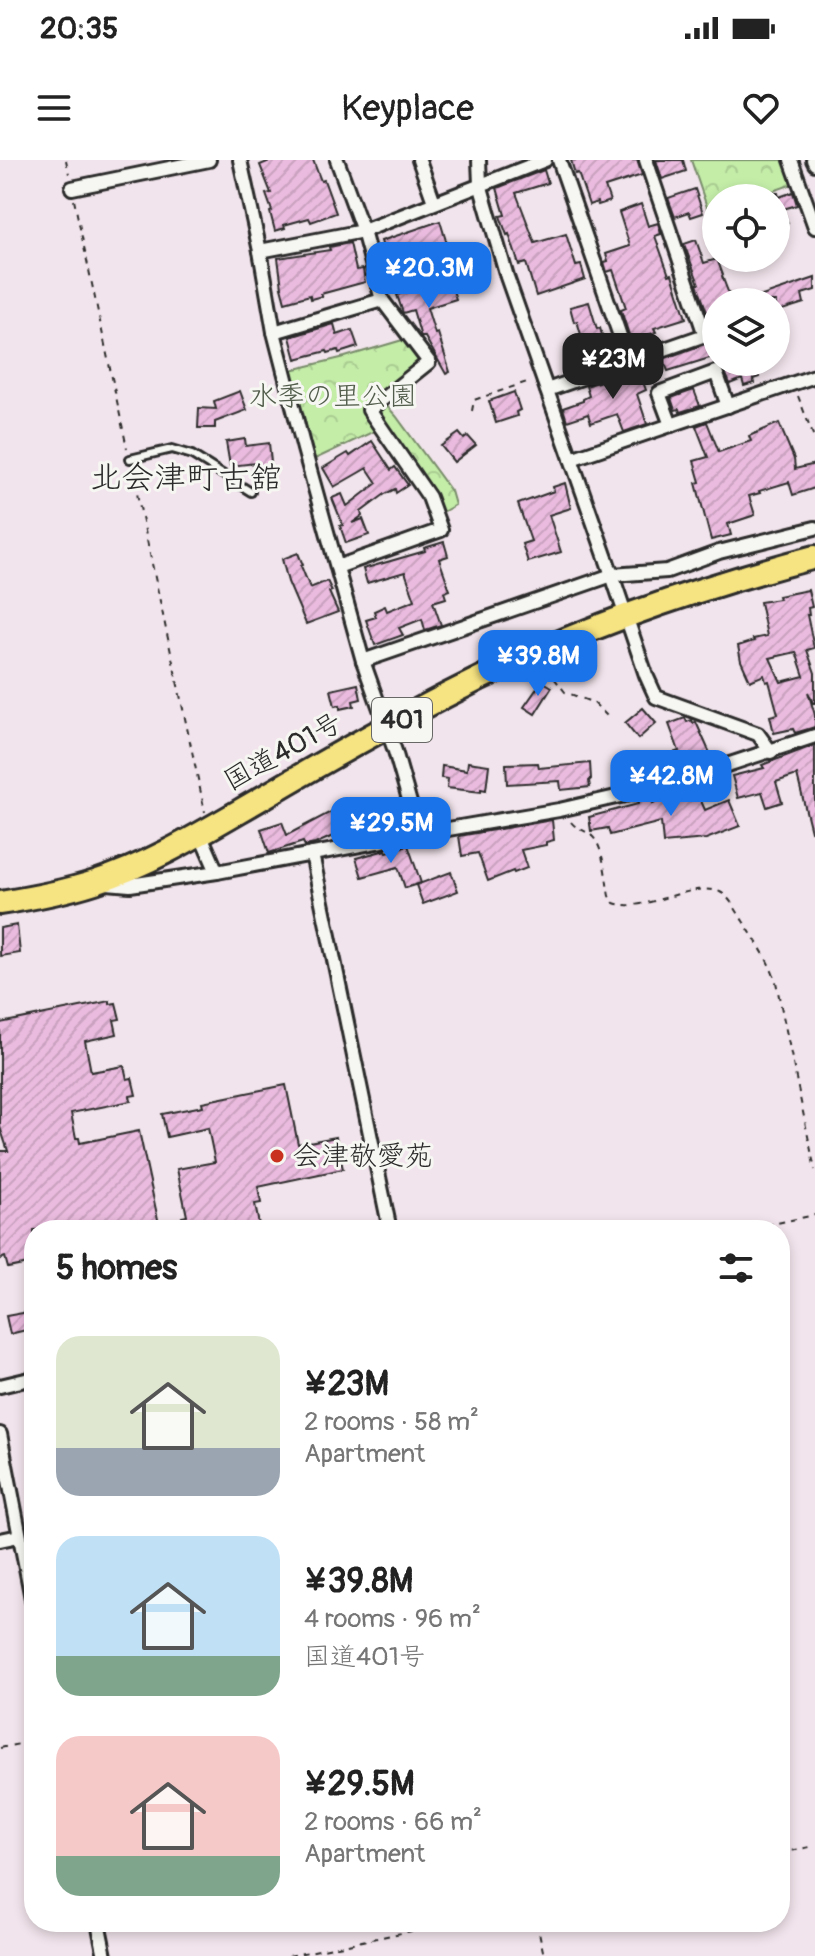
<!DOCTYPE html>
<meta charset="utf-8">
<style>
body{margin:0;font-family:Pangolin,"Klee One",sans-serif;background:#f2f2f2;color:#222;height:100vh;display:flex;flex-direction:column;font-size:30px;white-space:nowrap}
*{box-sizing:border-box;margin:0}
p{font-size:26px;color:#767676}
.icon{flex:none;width:44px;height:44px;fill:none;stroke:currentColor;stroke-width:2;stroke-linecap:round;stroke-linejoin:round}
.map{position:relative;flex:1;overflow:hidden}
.side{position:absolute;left:24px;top:1060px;width:766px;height:712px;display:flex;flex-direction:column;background:#fff;border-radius:32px;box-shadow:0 4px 12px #0003}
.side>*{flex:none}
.fabs{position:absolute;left:702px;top:24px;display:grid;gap:16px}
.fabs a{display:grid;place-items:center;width:88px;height:88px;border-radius:50%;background:#fff;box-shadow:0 4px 12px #0003;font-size:40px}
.price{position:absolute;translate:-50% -68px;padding:0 18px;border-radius:16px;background:#1a73e8;color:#fff;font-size:26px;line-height:52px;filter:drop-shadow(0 2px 4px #0008)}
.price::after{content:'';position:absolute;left:50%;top:48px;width:24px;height:18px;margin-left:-12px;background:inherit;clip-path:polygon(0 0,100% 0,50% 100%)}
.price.on{background:#222;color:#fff}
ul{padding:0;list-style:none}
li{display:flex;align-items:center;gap:24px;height:200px;padding:0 32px}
li span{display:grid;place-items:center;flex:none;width:224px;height:160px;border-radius:24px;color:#555}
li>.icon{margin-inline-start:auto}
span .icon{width:96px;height:96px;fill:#fffc;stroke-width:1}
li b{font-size:34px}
h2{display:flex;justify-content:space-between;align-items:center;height:96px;padding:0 32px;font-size:34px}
.status{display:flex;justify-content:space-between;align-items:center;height:56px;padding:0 40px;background:#fff;direction:ltr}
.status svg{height:22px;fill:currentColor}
header{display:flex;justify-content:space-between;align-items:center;height:104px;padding:0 32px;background:#fff;font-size:36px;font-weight:600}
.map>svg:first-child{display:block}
.park{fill:url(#park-crowns);stroke:#788c6a;stroke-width:2}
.building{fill:url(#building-hatch);stroke:#2b2b2b;stroke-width:2;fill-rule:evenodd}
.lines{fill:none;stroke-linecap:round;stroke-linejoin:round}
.lane-casing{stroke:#2b2b2b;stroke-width:12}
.street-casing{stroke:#2b2b2b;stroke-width:18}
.highway-casing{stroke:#2b2b2b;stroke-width:28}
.path{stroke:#2b2b2b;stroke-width:2;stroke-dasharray:6 6;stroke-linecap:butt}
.lane{stroke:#f6f6f2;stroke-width:6}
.street{stroke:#f6f6f2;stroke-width:12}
.highway{stroke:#f6e381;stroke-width:22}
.poi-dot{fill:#c8321e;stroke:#f6f6f2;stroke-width:3}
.labels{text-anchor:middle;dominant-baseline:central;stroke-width:6;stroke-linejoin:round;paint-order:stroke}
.shield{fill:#f6f6f2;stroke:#686867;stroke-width:2}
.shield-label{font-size:26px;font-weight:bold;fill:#2b2b2b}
.park-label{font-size:28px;fill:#515c4a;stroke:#f6f6f2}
.street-label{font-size:28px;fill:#2b2b2b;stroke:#f6f6f2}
.poi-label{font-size:28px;fill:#2b2b2b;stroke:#f6f6f2;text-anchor:start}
.quarter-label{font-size:32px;fill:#2b2b2b;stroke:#f6f6f2}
</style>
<div class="status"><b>20:35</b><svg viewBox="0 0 49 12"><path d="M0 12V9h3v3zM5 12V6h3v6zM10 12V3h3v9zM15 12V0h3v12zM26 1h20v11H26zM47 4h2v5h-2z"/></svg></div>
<header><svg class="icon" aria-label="menu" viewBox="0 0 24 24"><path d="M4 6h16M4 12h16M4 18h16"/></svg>Keyplace<svg class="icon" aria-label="heart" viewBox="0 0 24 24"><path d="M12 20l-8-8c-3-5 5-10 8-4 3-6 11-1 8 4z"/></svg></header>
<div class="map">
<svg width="815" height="1796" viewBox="0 0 815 1796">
<defs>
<pattern id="park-crowns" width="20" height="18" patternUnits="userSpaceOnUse" patternTransform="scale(2)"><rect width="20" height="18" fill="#c4eda8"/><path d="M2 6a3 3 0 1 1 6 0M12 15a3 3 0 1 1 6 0" fill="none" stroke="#a9cb91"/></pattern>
<pattern id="building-hatch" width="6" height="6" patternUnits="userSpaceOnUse" patternTransform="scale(2)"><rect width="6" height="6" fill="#eabbde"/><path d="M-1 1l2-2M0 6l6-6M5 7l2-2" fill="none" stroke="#c9a1bf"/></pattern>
</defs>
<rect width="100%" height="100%" fill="#f2e4ec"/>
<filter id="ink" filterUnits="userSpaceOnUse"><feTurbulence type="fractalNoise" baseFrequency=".0125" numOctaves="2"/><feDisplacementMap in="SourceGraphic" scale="16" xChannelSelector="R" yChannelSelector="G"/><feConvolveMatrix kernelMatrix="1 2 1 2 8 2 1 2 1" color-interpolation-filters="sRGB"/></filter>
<g filter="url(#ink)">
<g class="park">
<polygon points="691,0 785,0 796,23 753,38 716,38 716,51 709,53"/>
<polygon points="406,179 423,201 373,243 379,269 315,299 291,210 345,197"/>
<polygon points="385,244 396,256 451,331 455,345 439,354 374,251"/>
</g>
<g class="building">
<polygon points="272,0 313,0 321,21 324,20 336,53 311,62 309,58 284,65 285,68 275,71 270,52 272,51 266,34 271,33 260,5"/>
<polygon points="571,0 637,0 642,15 605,27 610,41 598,45 597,42 589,45 578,13 575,14"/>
<polygon points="656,0 683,0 686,11 662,19"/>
<polygon points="544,10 548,23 516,33 535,83 566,74 576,106 581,105 585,119 536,136 526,103 519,105 509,74 507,75 500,56 505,55 497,28"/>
<polygon points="695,29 703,53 691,57 689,52 675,57 668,38"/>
<polygon points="793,32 797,45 783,49 788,63 776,67 776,33 778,33 779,37"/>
<polygon points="641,44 648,66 658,63 661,74 655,76 669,115 672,114 686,158 654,168 656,172 631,181 621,150 626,148 613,110 607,112 604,102 608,101 606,94 630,86 619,52"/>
<polygon points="440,61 447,84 412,95 410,88 385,95 381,81"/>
<polygon points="696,80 704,103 717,99 723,115 722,116 732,142 716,142 716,151 708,155 697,124 699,124 684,84"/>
<polygon points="350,83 356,110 363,109 365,122 321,134 322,136 311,139 310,135 285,142 281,127 282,127 278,98 330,90 329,87"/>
<polygon points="447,114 456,139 427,148 435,174 438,173 450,212 446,214 425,177 421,177 413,150 403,153 397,135 417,129 415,125"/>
<polygon points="815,118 815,130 802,134 804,143 776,152 776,142 753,142 753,139"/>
<polygon points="589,142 597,169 600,168 604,182 585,188 577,161 574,162 570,147"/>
<polygon points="334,164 337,175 352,170 358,187 339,193 338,190 328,193 327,191 296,199 290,177"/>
<polygon points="716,180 716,196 668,211 663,199"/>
<polygon points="737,202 754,202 759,217 753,219 754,223 744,226 742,219 730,224 723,207"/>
<polygon points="639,211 646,230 637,234 647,264 624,272 617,254 591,263 588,254 567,261 563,248 583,241 583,239 589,236 586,226 625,213 626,215"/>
<polygon points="694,230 700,246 680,252 679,249 675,250 671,238"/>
<polygon points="240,231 247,250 215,262 215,268 198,268 199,248 216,249 214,241"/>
<polygon points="514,232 520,250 516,252 517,256 496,263 489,241"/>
<polygon points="707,262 719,292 751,281 749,276 779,263 794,299 795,309 815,304 815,328 793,335 789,322 759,331 760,333 749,336 755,355 728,364 731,375 711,380 696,323 700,322 694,301 708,297 696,266"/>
<polygon points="459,273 464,279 468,276 476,285 454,302 441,286"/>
<polygon points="245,279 246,286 269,283 272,312 258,314 256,303 230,306 226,282"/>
<polygon points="372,281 391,310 395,307 408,325 396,333 395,329 385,334 361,352 362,356 352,363 363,359 369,375 346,383 340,366 343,365 332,338 342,334 347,346 377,323 367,308 334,327 323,308 348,293 350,296"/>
<polygon points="565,323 571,348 549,355 561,392 528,402 522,384 531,381 518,344 554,331 553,327"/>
<polygon points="444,382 448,396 439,399 450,430 444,432 446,438 433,442 441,465 425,470 422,459 399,468 403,475 375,485 366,460 376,457 374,451 385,446 387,451 415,440 405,412 367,423 363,409 425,391 424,388"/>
<polygon points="298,393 303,405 301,406 310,428 327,421 332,431 329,432 338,452 306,464 288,422 282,399"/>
<path d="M808,430L812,447L808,448L809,455H807L814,488L807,490L815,513V543H813L808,532L815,555V567L795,573L793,569L774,573L770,556L778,554L769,521L766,522L764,515L750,521L741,501L738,486L754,481L753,479L767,476L760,442L779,439L778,436ZM796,492L804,516L781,522L770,498Z"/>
<polygon points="542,521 552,527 535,554 524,547"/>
<polygon points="358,524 361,539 353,541 354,546 340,549 340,545 335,546 331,530"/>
<polygon points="643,548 656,563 638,579 625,563"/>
<polygon points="685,558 687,562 692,560 693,563 696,562 713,600 646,621 642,610 617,618 613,605 646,595 648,601 679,591 669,564"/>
<polygon points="815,585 815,670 811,671 797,615 776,622 782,642 767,647 762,632 738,638 732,616 764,608 762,605"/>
<polygon points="468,602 489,605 486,630 481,629 481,632 447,628 448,619 441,618 442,606 467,610"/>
<polygon points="538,603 539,608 590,603 591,619 589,621 590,627 561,630 560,621 507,624 506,604"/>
<polygon points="694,625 705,650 729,640 740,666 706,679 663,683 661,662 610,675 608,668 591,671 589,657 638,644 638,641 652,638 653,643"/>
<polygon points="346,644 352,657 363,652 367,673 336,680 333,676 315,684 305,686 303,682 269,693 261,669 282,662 287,675"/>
<polygon points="552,660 554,680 546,682 546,685 521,690 527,708 514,713 513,711 488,721 478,693 462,696 459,676"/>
<polygon points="408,685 421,723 405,728 398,707 362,717 356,698 386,690 387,692"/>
<polygon points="451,712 458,731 423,744 416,725"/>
<polygon points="17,765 20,793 0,796 0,768"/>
<polygon points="110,841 110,844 116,843 120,859 114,860 117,874 85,881 91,912 124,906 127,919 132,918 136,935 130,936 131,941 71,953 76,978 79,978 80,983 139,971 159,1064 131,1070 34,1070 34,1103 8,1108 5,1097 0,1099 0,991 8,991 0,967 0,863"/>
<polygon points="286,925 298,984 336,977 343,1009 258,1027 261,1043 255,1044 260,1070 185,1070 182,1057 187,1056 177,1009 215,1002 208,968 167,977 162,954 203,946 202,942"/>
<polygon points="34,1151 34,1168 10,1174 6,1156"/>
</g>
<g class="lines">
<g class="lane-casing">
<polyline id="lane" points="130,299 172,289 192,295 251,332"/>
</g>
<g class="street-casing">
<g id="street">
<polyline points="240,0 260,91 274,172 304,289 363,501 395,591 419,674"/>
<polyline points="337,0 363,71 382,140 429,202 369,250 429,337 441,370 337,407"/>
<polyline points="419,0 434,42"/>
<polyline points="479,0 480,24 507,117 612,415 667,411 719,392 815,368"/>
<polyline points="559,0 629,202"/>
<polyline points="791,0 815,67"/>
<polyline points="813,0 815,4"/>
<polyline points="72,28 209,0"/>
<polyline points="260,91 363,71 545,0"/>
<polyline points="274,172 382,140"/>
<polyline points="547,230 705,175 646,0"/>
<polyline points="671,265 659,233 716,212 728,246"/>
<polyline points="571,299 815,216"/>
<polyline points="363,501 612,415 646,515 656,537 758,574 771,592"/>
<polyline points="200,673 217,712"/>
<polyline points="312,694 390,1070"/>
<polyline points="107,723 130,725 217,712 419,674 559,650 660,627 815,576"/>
<polyline points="0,1226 34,1218"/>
<polyline points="0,1274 34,1449"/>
<polyline points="0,1380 19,1376"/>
<polyline points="98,1762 105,1796"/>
</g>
</g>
<g class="highway-casing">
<path id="highway" d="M0,743C32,738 64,732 95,722C154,703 208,669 262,638C323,602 385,567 447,535C564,474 688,430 815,397"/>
</g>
<g class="path">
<polyline points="66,0 69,14"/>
<polyline points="74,40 127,288"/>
<polyline points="798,236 815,280"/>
<polyline points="472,251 474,240 530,221"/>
<polyline points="132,310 205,652"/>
<polyline points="547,509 565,532 594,543 610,559"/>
<path d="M571,662C577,670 587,670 593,677C604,688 606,721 609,736L614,743C644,754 691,720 720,732C730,737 737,752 743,761C756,781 769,800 776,822L815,1010"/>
<polyline points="743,1070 815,1055"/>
<polyline points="0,1588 34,1581"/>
<polyline points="780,1693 815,1686"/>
<polyline points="537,1762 544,1796"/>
<polyline points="289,1796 455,1762"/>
</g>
<use href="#lane" class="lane"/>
<use href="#street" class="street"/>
<use href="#highway" class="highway"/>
</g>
</g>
<circle class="poi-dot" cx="277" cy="996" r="8"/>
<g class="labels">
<rect class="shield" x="372" y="538" width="60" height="44" rx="6"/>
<g class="shield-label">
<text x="402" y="560">401</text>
</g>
<g class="park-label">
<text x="333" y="236">水季の里公園</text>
</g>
<g class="street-label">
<text transform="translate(283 592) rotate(-29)">国道401号</text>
</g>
<g class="poi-label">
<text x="293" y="996">会津敬愛苑</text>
</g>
<g class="quarter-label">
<text x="186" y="318">北会津町古舘</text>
</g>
</g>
</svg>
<div class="fabs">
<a><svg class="icon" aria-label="locate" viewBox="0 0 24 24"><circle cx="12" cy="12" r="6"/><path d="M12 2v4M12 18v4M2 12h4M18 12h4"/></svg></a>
<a><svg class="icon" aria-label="layers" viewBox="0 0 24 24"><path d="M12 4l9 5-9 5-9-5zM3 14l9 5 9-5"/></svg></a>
</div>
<b class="price" style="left:429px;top:150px">¥20.3M</b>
<b class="price on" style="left:613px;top:241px">¥23M</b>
<b class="price" style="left:538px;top:538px">¥39.8M</b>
<b class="price" style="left:671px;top:658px">¥42.8M</b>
<b class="price" style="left:391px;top:705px">¥29.5M</b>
<section class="side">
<h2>5 homes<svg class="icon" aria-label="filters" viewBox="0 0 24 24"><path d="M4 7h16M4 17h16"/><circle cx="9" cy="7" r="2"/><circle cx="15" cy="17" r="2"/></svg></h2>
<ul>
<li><span style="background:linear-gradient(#dfe7d0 70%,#9aa5b1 0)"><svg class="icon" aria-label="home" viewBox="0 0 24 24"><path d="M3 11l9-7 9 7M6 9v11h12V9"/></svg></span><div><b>¥23M</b><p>2 rooms · 58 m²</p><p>Apartment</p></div></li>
<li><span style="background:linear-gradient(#bfe0f5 75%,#7fa58c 0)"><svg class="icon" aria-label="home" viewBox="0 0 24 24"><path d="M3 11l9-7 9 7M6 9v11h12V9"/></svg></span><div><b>¥39.8M</b><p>4 rooms · 96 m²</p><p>国道401号</p></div></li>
<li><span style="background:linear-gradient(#f6c9c9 75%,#7fa58c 0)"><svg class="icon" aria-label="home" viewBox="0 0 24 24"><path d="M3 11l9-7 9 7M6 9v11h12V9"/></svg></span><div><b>¥29.5M</b><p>2 rooms · 66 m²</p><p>Apartment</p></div></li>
</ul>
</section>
</div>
